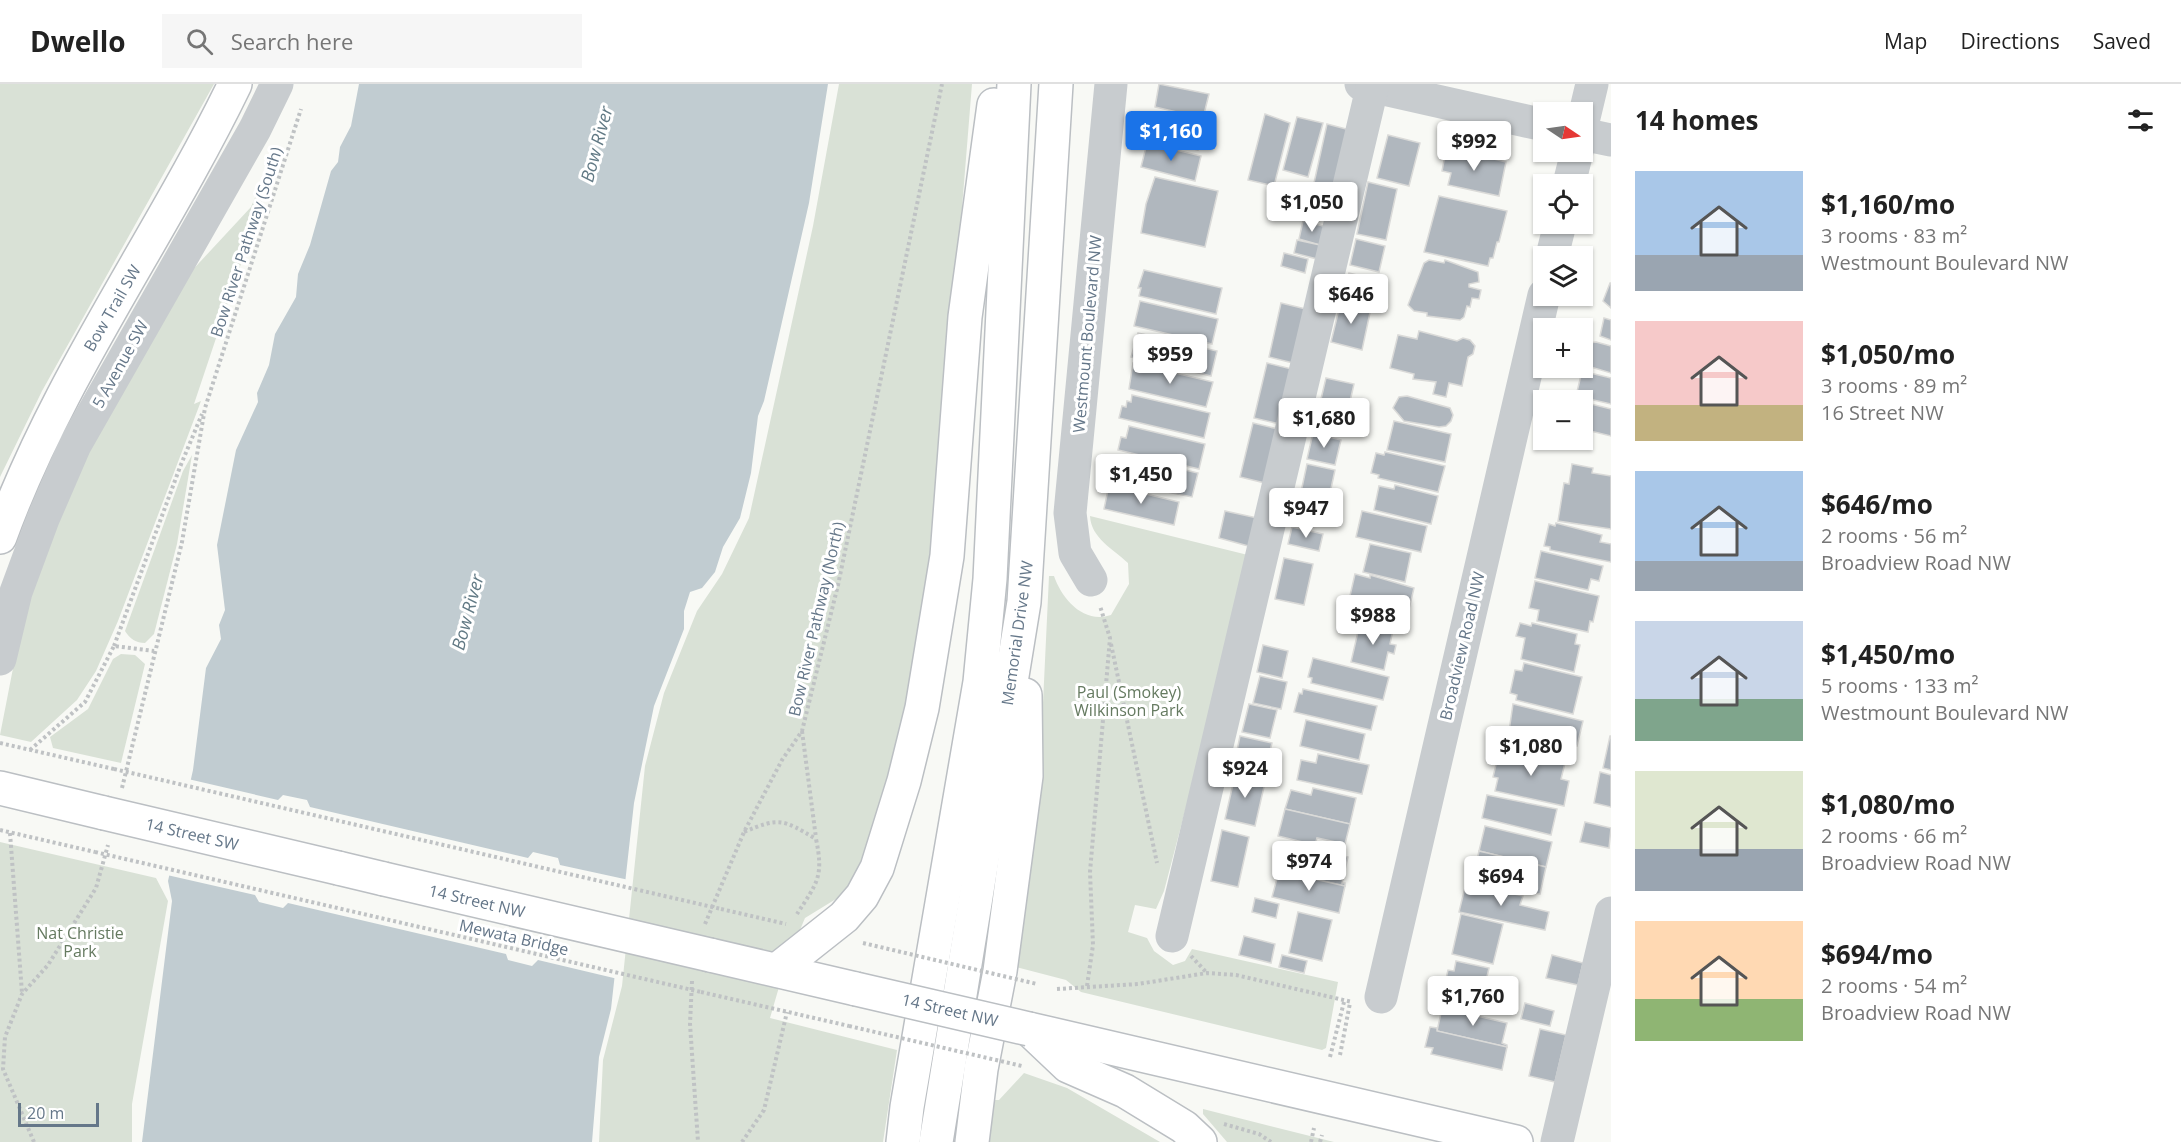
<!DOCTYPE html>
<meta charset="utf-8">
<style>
body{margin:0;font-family:"Open Sans",sans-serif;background:#f6f6f6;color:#222;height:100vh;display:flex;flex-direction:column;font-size:22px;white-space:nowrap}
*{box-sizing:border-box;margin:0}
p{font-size:20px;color:#767676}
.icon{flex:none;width:33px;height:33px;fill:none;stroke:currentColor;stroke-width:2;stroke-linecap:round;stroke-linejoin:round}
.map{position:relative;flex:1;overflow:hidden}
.side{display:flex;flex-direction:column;background:#fff;width:570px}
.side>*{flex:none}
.needle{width:39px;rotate:103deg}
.buttons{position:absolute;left:1533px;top:18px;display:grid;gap:12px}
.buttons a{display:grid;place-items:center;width:60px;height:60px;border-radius:0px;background:#fff;box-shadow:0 2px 4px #0004;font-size:30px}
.scale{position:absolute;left:18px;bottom:15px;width:81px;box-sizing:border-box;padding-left:6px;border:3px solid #657789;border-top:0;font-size:16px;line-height:21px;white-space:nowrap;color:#657789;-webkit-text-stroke:4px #fff;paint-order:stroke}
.price{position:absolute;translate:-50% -51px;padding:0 14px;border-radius:6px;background:#fff;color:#222;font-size:20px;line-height:39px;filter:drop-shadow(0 2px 3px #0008)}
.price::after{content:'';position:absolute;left:50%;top:36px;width:18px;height:14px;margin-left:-9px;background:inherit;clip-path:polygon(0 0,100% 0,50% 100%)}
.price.selected{background:#1a73e8;color:#fff}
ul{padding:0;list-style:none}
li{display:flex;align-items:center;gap:18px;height:150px;padding:0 24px}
li span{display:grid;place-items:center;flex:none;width:168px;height:120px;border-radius:0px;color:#555}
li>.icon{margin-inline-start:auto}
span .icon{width:72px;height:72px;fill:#fffc;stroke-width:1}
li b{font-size:26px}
h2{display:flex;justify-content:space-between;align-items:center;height:72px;padding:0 24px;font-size:26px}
header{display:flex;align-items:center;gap:36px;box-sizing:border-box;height:84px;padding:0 30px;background:#fff;border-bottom:2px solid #e0e0e0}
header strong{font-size:28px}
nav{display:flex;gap:33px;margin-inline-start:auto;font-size:21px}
.search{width:420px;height:54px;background:#f6f6f6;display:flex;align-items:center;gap:15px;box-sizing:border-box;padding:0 21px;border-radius:0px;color:#767676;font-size:22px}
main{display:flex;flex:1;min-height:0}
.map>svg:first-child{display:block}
.green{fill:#d9e1d6}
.water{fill:#c1ccd1}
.pier{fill:#f8f9f5}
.building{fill:#b0b7be;stroke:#dadad8;stroke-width:1.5}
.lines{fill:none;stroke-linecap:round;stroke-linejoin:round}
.major-casing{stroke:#bbbfc3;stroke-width:36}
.path{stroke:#bfc2c4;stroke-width:4;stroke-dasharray:3 3;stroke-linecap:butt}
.minor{stroke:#c8cccf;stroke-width:33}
.major{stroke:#fff;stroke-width:33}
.major-bridge-casing{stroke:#bbbfc3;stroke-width:36;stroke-linecap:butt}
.path-bridge{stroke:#bfc2c4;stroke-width:4;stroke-dasharray:3 3;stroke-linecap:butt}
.major-bridge{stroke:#fff;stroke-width:33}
.labels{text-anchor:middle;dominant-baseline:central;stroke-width:6;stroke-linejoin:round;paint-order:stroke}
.street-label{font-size:16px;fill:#657789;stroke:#fff}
.park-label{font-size:16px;fill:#657a60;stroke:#fff}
.water-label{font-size:18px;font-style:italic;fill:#617984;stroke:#fff}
</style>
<header>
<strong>Dwello</strong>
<div class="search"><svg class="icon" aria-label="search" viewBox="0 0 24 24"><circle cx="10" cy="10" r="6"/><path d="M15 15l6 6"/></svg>Search here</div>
<nav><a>Map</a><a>Directions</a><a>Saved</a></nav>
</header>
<main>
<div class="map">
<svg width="1611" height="1058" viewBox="0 0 1611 1058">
<rect width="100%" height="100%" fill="#f8f9f5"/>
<g class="green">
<polygon points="0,0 214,0 42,307 0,393"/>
<polygon points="839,0 972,0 936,446 925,524 904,630 885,714 864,775 849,807 805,834 786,879 770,934 897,966 883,1058 599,1058 603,976 622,902 645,682 664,609 697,527 722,490 749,434 813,142"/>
<polygon points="271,76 275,78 194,320 201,317 118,537 96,587 77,616 31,658 0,651 15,574 52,431 186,193 251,123"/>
<path d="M192,371L177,460L154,550L145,559C136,559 130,555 125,547L183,387Z"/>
<path d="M1090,432L1252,472L1164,807L1156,825L1135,821L1128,848L1147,854L1154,867L1173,881L1185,877L1192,865L1338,898L1326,964L1322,966L1081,908L1066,896L1016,883L1038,725L1049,492H1054C1062,515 1083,540 1111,531L1129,500L1128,479C1113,465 1091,454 1090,432Z"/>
<polygon points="121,570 135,571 145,580 121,679 53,664 50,653 88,625 113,575"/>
<polygon points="0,758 156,794 168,817 132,1020 132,1058 0,1058"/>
<polygon points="1024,989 1067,1004 1160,1058 986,1058 992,1016 999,1016"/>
<polygon points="1203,1025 1334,1058 1227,1058 1203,1030"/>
</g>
<polygon class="water" points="359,0 828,0 809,119 764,317 758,332 751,389 740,434 723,463 715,488 702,504 690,508 684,527 684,545 654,622 634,719 611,925 599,973 592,1058 142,1058 172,817 168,797 193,686 206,584 221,555 219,541 225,526 217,461 236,366 258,318 257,309 269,281 275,250 296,213 298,190 310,161 331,87 338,78 340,63 351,42"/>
<polygon class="pier" points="188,695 278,716 283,711 307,716 310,723 528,774 533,768 558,774 560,781 629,796 618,895 538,876 532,882 508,876 506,870 288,819 283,824 259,818 255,811 167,791"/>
<g class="building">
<polygon points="1159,0 1209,10 1203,34 1155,23"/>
<polygon points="1151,28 1205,41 1205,54 1202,53 1198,66 1144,53"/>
<polygon points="1265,30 1290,39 1274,102 1248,96"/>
<polygon points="1297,33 1323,39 1308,93 1283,86"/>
<polygon points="1327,40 1350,46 1332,113 1312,108"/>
<polygon points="1388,51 1420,59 1409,102 1377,94"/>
<polygon points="1147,59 1201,72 1195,97 1141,83"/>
<polygon points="1450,64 1506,78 1499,112 1448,101 1451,89 1442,87 1445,71 1449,72"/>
<polygon points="1155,93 1218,107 1205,163 1141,149 1146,120"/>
<polygon points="1368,98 1397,105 1386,156 1357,150"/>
<polygon points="1439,112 1507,127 1499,158 1497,158 1493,174 1490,174 1488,182 1424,168"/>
<polygon points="1303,137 1327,143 1320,161 1299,155"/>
<polygon points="1356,155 1385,162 1379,188 1350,181"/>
<polygon points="1297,156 1320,161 1317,175 1294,169"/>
<polygon points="1284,169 1308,175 1305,189 1281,182"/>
<polygon points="1429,176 1444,179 1445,176 1478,188 1479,198 1469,200 1469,203 1481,206 1479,215 1472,214 1470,223 1467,222 1464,233 1460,236 1427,232 1427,229 1414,227 1408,221 1424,179"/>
<polygon points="1144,186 1222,204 1216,230 1139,212 1141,204 1138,204"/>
<polygon points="1349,189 1377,196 1371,222 1343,215"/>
<polygon points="1610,199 1611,199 1611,224 1603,217"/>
<polygon points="1140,217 1218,235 1212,260 1134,242"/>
<polygon points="1341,217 1371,224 1362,266 1331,258"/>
<polygon points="1281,219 1310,226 1297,280 1269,273"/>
<polygon points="1604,234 1611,236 1611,256 1600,252"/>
<polygon points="1419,247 1457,257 1463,254 1470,256 1475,262 1473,270 1468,273 1462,302 1449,299 1446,313 1433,310 1436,298 1413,295 1414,290 1390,284 1398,251 1417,255"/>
<polygon points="1138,249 1217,267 1211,292 1131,273"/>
<polygon points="1596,258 1611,262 1611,289 1584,281 1589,259"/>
<polygon points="1133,279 1213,298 1206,323 1129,305"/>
<polygon points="1267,279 1296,286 1284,341 1254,334"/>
<polygon points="1582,287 1611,294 1611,320 1576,312"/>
<polygon points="1326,294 1354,300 1349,322 1321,315"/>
<polygon points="1132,311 1210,329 1204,354 1119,334 1122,322 1126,323 1127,317 1131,318"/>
<polygon points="1407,312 1450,324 1453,331 1451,337 1446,342 1439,343 1404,337 1393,324 1399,313"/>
<polygon points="1583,318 1611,325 1611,352 1582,345"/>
<polygon points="1394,337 1451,350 1445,378 1387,366"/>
<polygon points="1253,339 1282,346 1269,400 1240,393"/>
<polygon points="1129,342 1205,360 1199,385 1118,366 1121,353 1126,354"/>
<polygon points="1313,349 1341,356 1335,381 1307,375"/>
<polygon points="1385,368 1445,382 1438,408 1378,394 1379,391 1371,389 1376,369 1384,371"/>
<polygon points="1121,371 1198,389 1192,413 1115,398"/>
<polygon points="1307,380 1335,386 1329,414 1301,408"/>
<polygon points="1572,380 1593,384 1592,389 1611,392 1611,445 1558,437 1564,399 1569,400"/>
<polygon points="1109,401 1179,418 1174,441 1104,425"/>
<polygon points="1395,401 1438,412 1431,440 1374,426 1379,402 1394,405"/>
<polygon points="1297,410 1322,416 1318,433 1293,427"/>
<polygon points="1225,427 1262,435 1252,463 1219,454"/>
<polygon points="1362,427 1427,442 1421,468 1356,453"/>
<polygon points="1556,439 1602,451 1600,458 1611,460 1611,478 1550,466 1550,463 1544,462 1549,440 1555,442"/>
<polygon points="1292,443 1323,450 1319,467 1288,460"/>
<polygon points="1370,460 1411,469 1405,498 1363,488"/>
<polygon points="1541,467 1603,482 1599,497 1591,495 1588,506 1535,494"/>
<polygon points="1284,474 1313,480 1304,521 1275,515"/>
<polygon points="1355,490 1370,494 1370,491 1414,504 1405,542 1346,529"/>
<polygon points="1535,497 1599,512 1593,538 1590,537 1588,548 1537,537 1539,526 1529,524"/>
<polygon points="1360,539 1393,546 1390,560 1396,561 1394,570 1388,568 1384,586 1351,578"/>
<polygon points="1520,539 1531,542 1532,539 1577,550 1575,560 1580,561 1574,588 1521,575 1525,554 1516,552"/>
<polygon points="1263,561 1288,567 1282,594 1257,588"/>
<polygon points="1313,574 1389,593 1383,616 1311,599 1312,594 1308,593"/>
<polygon points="1524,579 1582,593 1573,630 1516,616 1517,611 1510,609 1515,586 1522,587"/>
<polygon points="1260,592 1287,598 1281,625 1253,619"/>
<polygon points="1303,605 1377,622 1371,646 1294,628 1299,609 1302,610"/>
<polygon points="1249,620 1277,626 1270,654 1242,648"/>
<polygon points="1513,620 1583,637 1577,662 1573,661 1570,677 1507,661"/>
<polygon points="1306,636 1365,650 1359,676 1300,662"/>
<polygon points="1240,652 1272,659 1265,688 1234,681"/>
<polygon points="1610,652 1611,652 1611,686 1603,684"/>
<polygon points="1500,664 1565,679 1561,695 1569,697 1564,722 1495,707 1498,694 1493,693"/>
<polygon points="1318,670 1369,681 1362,710 1297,696 1301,676 1316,679"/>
<polygon points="1236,687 1266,694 1255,742 1225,735"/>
<polygon points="1600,688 1611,691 1611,723 1594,719"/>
<polygon points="1313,704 1356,714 1350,740 1285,725 1291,706 1311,711"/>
<polygon points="1487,711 1557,725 1551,751 1482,734"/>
<polygon points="1285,725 1350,740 1345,760 1317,754 1315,761 1278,752"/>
<polygon points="1585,738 1611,744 1609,764 1580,758"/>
<polygon points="1485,742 1552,758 1546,783 1479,767"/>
<polygon points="1222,746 1249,753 1238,803 1211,797"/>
<polygon points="1286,758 1348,773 1342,799 1345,799 1345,802 1279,787"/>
<polygon points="1479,767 1546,783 1540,810 1473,795"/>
<polygon points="1279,787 1345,802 1339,829 1272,813"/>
<polygon points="1466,799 1523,812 1520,821 1549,828 1545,846 1459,828"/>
<polygon points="1255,814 1279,820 1276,834 1252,828"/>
<polygon points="1298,828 1332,836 1322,877 1289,869"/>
<polygon points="1461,830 1503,840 1493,880 1452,870"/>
<polygon points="1244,852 1275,860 1271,879 1239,871"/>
<polygon points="1282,871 1307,877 1304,889 1279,883"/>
<polygon points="1552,871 1583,879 1578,901 1546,894"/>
<polygon points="1456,877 1489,884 1480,923 1447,916 1450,905 1444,903 1448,886 1454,887"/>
<polygon points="1525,919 1554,927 1550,942 1521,935"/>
<polygon points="1447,925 1507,939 1502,959 1507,961 1507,963 1437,947 1441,929 1446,930"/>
<polygon points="1430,943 1437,944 1437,947 1507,963 1502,986 1431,970 1433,964 1425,963"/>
<polygon points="1540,945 1566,951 1555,998 1529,992"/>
</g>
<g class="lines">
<g class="major-casing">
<g id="major">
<path d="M0,453C58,293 161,153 235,0"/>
<polyline points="0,704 104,729"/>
<polyline points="338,784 384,795"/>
<polyline points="710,871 856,905"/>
<polyline points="777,886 844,833 862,812 877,784 904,697 922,624 947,472 965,233 994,21"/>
<polyline points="1029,945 1516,1058"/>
<polyline points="1030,946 1068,982 1125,1007 1184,1043 1200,1058"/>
<polyline points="903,1058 907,1023 980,598 990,495 1014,0"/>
<polyline points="936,1058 1024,518 1056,0"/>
<polyline points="972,1058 981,985 1000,887 1026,692 1025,611"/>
</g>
</g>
<g class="path">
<polyline points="1111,560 1157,779"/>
<polyline points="114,562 180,383 202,330"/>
<polyline points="802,647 816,754"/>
<polyline points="0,659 114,685"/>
<polyline points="30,666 85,618 114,562 154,567"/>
<polyline points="122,704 182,458 205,324 301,25"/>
<polyline points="0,746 95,768"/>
<path d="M744,748C780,733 782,735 816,755C824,793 817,799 797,830"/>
<polyline points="10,749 22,909"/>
<polyline points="721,825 786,840"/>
<polyline points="705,840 744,748 782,676 802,647 838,501 942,0"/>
<polyline points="1191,872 1207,889"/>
<polyline points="692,897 690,940 698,1058"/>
<polyline points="1087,902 1093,861 1090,788 1110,554 1100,522"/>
<polyline points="1057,905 1138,900 1207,889 1236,891 1352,918"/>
<polyline points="701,908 849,942"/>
<polyline points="1340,971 1350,919"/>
<polyline points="1330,973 1344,918"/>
<polyline points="1224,1040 1259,1050 1271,1058"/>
<polyline points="34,1058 3,985 5,953 22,910 48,881 96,804 108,761"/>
<polyline points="742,1058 764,1026 787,928"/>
<polyline points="1311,1058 1314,1044"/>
<polyline points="1320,1058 1322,1051"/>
</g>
<g class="minor">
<polyline points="1361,0 1544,41"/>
<polyline points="1582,42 1592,0"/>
<polyline points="1582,50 1611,56"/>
<polyline points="1569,100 1577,68"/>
<polyline points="1552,172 1560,140"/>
<polyline points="1091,496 1075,469 1070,429 1111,0"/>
<polyline points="0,575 16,508 43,435 75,361 255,45 277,0"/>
<polyline points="1172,852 1373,0"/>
<polyline points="1381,913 1544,211"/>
<polyline points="1557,1058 1611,829"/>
</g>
<use href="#major" class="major"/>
<g class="major-bridge-casing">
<g id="major-bridge">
<polyline points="104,729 338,784"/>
<polyline points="384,795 710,871"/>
<polyline points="856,905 1029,945"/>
</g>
</g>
<g class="path-bridge">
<polyline points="114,685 721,825"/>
<polyline points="95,768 701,908"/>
<polyline points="863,859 1037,900"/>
<polyline points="849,942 1022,982"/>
</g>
<use href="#major-bridge" class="major-bridge"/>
</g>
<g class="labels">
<g class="street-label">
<text transform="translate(246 158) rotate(-72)">Bow River Pathway (South)</text>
<text transform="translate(112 224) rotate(-60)">Bow Trail SW</text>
<text transform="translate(1087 250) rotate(-85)">Westmount Boulevard NW</text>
<text transform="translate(120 280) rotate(-61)">5 Avenue SW</text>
<text transform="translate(816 535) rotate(-77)">Bow River Pathway (North)</text>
<text transform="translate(1017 549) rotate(-82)">Memorial Drive NW</text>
<text transform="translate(1462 562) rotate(-77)">Broadview Road NW</text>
<text transform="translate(192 750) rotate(13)">14 Street SW</text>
<text transform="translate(477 817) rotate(13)">14 Street NW</text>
<text transform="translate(514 853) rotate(13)">Mewata Bridge</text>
<text transform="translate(950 926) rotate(13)">14 Street NW</text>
</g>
<g class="park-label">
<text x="1129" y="608">Paul (Smokey)<tspan x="1129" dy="18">Wilkinson Park</tspan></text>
<text x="80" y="849">Nat Christie<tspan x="80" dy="18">Park</tspan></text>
</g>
<g class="water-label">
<text transform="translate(596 60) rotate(-75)">Bow River</text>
<text transform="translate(467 528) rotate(-75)">Bow River</text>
</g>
</g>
</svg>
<div class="buttons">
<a><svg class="needle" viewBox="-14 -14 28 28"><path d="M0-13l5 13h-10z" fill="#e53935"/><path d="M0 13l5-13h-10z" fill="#767676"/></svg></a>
<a><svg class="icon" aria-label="locate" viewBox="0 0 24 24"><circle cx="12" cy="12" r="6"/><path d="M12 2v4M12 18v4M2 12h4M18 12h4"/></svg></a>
<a><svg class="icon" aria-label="layers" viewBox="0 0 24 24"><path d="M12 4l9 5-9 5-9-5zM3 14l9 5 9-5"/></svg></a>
<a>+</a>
<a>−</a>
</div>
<div class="scale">20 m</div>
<b class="price selected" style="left:1171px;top:78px">$1,160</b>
<b class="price" style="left:1474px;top:88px">$992</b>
<b class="price" style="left:1312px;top:149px">$1,050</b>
<b class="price" style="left:1351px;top:241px">$646</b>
<b class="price" style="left:1170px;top:301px">$959</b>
<b class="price" style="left:1324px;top:365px">$1,680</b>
<b class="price" style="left:1141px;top:421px">$1,450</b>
<b class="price" style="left:1306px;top:455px">$947</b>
<b class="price" style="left:1373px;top:562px">$988</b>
<b class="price" style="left:1531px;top:693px">$1,080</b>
<b class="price" style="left:1245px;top:715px">$924</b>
<b class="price" style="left:1309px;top:808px">$974</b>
<b class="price" style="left:1501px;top:823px">$694</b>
<b class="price" style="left:1473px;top:943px">$1,760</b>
</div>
<section class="side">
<h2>14 homes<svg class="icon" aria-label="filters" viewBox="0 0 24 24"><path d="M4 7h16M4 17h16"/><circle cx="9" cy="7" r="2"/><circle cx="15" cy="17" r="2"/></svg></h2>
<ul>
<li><span style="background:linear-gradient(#a9c7e8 70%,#9aa5b1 0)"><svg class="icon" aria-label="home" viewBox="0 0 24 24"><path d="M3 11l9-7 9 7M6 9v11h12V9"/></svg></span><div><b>$1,160/mo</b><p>3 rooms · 83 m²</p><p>Westmount Boulevard NW</p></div></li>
<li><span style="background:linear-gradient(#f6c9c9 70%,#c2b280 0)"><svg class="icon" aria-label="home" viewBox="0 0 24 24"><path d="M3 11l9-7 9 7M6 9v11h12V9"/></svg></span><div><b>$1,050/mo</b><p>3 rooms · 89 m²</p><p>16 Street NW</p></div></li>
<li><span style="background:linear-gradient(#a9c7e8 75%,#9aa5b1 0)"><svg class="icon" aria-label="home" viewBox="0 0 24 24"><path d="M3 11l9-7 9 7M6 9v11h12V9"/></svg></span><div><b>$646/mo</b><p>2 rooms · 56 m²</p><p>Broadview Road NW</p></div></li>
<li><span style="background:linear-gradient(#c9d6e8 65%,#7fa58c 0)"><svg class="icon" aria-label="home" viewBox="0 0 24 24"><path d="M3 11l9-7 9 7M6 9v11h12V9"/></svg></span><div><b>$1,450/mo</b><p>5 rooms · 133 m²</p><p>Westmount Boulevard NW</p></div></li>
<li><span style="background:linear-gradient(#dfe7d0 65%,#9aa5b1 0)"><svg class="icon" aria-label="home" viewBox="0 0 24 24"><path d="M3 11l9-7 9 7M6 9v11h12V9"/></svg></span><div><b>$1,080/mo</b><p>2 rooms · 66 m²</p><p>Broadview Road NW</p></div></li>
<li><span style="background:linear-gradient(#ffd9b3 65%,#8fb573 0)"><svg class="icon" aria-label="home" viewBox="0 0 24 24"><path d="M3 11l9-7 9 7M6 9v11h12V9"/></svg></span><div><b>$694/mo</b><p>2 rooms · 54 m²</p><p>Broadview Road NW</p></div></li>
</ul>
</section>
</main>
